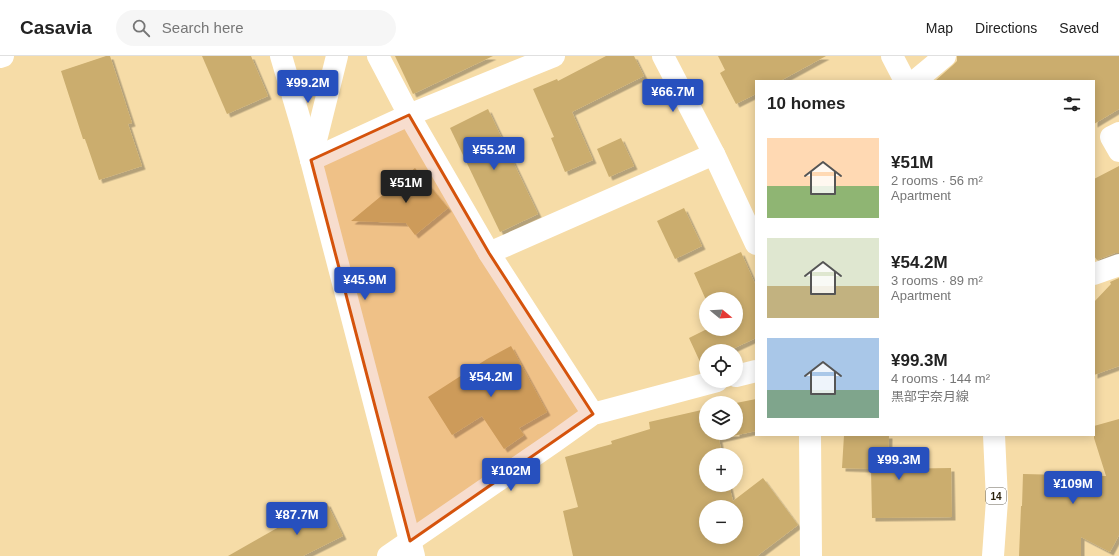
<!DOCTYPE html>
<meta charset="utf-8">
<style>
body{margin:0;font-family:Helvetica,"Noto Sans JP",sans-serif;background:#f6f6f6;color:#222;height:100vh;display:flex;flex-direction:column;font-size:15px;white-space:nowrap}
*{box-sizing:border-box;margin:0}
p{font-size:13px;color:#767676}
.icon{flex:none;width:22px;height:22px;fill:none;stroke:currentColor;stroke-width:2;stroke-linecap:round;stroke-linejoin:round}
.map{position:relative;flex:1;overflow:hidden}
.side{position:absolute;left:755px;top:24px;width:340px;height:356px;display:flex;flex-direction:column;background:#fff;border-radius:0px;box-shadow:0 2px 10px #0003}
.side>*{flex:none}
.needle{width:26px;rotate:108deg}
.controls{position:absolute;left:699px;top:236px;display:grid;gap:8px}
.controls a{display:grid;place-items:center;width:44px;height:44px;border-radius:50%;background:#fff;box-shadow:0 2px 10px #0003;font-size:20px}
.price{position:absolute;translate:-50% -34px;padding:0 9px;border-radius:4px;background:#2750be;color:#fff;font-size:13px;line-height:26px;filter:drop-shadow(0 1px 2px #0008)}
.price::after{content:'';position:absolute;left:50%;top:24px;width:12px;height:9px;margin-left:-6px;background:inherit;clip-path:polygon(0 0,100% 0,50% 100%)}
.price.active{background:#222;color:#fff}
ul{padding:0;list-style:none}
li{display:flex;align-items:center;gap:12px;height:100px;padding:0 12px}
li span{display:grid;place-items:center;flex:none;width:112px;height:80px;border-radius:0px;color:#555}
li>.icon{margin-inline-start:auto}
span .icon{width:48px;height:48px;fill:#fffc;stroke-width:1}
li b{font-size:17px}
h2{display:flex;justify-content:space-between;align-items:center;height:48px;padding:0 12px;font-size:17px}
header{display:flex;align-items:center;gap:24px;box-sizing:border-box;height:56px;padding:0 20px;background:#fff;border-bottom:1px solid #e0e0e0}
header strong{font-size:19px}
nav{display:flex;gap:22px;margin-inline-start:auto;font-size:14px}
.search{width:280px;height:36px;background:#f6f6f6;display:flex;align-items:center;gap:10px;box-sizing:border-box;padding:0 14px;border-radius:22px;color:#767676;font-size:15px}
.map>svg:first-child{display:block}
.building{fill:#cbad6e;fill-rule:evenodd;filter:url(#shadow)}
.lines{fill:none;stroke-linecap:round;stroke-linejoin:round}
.street{stroke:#fff;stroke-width:22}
.secondary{stroke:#fff;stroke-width:22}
.primary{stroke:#fff;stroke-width:22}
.marked{fill:#d5530c;fill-opacity:0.2;stroke:#d5530c;stroke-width:3;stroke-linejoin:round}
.labels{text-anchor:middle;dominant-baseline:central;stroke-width:3;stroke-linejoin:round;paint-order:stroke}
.shield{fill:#fff;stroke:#696254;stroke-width:1}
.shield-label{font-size:10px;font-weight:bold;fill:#291f0a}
</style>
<header>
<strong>Casavia</strong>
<div class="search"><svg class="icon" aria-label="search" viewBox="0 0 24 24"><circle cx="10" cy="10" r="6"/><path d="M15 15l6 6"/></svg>Search here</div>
<nav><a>Map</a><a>Directions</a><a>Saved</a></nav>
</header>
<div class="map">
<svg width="1119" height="500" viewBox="0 0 1119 500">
<defs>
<filter id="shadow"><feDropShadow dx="3.5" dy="3.5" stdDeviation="0" flood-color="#0004"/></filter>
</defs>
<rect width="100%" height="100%" fill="#f6dca7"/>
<g class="building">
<polygon points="106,0 110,0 132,67 128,68 142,110 99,124 85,83 83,83 61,15"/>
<polygon points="202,0 251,0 268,40 227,58"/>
<polygon points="395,0 493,0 413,38"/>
<polygon points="606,0 634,0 644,20 572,56 593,104 565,116 551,82 554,81 533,33 557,23 558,25"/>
<polygon points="718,0 826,0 780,25 756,25 756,38 736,48 720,17 725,14"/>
<polygon points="957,0 1119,0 1119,53 1094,68 1094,25 935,25 953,9 957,5"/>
<polygon points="488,53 538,158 500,176 450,72"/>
<polygon points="621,82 634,110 609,121 597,93"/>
<polygon points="1119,110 1119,197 1115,197 1097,204 1094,200 1094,123"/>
<polygon points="415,112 448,152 415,179 406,167 351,165"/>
<polygon points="684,152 702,190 675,203 657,165"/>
<polygon points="741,196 756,230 756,282 728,295 706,295 706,305 701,308 689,282 707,273 736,273 736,243 706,243 706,244 694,217"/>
<polygon points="1119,222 1119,310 1094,319 1094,246 1111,228 1110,226"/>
<polygon points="511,290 547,356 519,372 524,379 504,393 482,360 452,379 428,341 487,303"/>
<path d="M756,343V375L719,383L722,399H706V429H729L733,445L763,422L798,469L757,500H573L563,455L578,451L565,401L612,388L611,385L650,373L649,366L706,353V377H736V347ZM706,451H736V481H706Z"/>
<polygon points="1119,363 1119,479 1110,496 1081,481 1081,500 1019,500 1021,450 1022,450 1023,418 1106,420 1094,382 1094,370"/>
<polygon points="844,379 889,379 888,413 951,412 952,461 872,462 871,413 842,412"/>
<polygon points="327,447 343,480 303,500 228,500 293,463"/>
</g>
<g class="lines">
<g class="street">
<polyline points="378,0 409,59 489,197 593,358"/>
<polyline points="663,0 714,98"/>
<polyline points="0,1 3,0"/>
<polyline points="915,25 945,0"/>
<polyline points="1119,77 1111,81 1119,95"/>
<polyline points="311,104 409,59 554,0"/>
<polyline points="311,104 337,0"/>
<polyline points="489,197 714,98 756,188"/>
<polyline points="1094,218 1119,209"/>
<polyline points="736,320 756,315"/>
<polyline points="810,379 811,500"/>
<polyline points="388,500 554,386 593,358 717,325"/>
</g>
<polyline class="secondary" points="281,0 302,71 311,104 414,500"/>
<g class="primary">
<polyline points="892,0 905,25"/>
<polyline points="993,500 997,444 994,379"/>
</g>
</g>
<path class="marked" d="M409,59L489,197L593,358L410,485L311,104Z"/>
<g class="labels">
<rect class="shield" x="986" y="432" width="20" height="16" rx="3"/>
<g class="shield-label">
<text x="996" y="440">14</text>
</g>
</g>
</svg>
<div class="controls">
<a><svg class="needle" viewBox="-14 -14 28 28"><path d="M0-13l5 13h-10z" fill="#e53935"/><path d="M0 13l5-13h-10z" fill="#767676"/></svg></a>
<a><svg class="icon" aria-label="locate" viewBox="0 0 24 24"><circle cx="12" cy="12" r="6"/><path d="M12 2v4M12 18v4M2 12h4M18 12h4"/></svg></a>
<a><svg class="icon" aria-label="layers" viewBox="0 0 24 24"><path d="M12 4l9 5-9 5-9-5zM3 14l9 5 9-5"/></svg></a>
<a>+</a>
<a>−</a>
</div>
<b class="price" style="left:308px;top:48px">¥99.2M</b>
<b class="price" style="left:673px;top:57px">¥66.7M</b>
<b class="price" style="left:494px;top:115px">¥55.2M</b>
<b class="price active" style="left:406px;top:148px">¥51M</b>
<b class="price" style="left:365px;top:245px">¥45.9M</b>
<b class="price" style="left:491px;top:342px">¥54.2M</b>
<b class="price" style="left:899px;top:425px">¥99.3M</b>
<b class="price" style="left:511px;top:436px">¥102M</b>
<b class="price" style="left:1073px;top:449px">¥109M</b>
<b class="price" style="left:297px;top:480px">¥87.7M</b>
<section class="side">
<h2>10 homes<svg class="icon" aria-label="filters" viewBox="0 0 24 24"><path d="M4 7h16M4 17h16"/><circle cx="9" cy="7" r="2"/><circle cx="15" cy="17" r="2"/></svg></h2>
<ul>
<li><span style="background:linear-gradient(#ffd9b3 60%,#8fb573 0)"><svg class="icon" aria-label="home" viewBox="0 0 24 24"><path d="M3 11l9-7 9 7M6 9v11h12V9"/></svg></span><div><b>¥51M</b><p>2 rooms · 56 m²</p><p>Apartment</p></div></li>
<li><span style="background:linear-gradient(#dfe7d0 60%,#c2b280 0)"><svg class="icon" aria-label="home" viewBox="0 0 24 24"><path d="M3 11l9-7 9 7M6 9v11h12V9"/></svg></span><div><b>¥54.2M</b><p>3 rooms · 89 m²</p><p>Apartment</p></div></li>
<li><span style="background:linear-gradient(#a9c7e8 65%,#7fa58c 0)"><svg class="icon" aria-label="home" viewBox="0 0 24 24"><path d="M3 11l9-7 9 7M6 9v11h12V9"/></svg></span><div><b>¥99.3M</b><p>4 rooms · 144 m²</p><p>黒部宇奈月線</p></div></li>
</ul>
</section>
</div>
